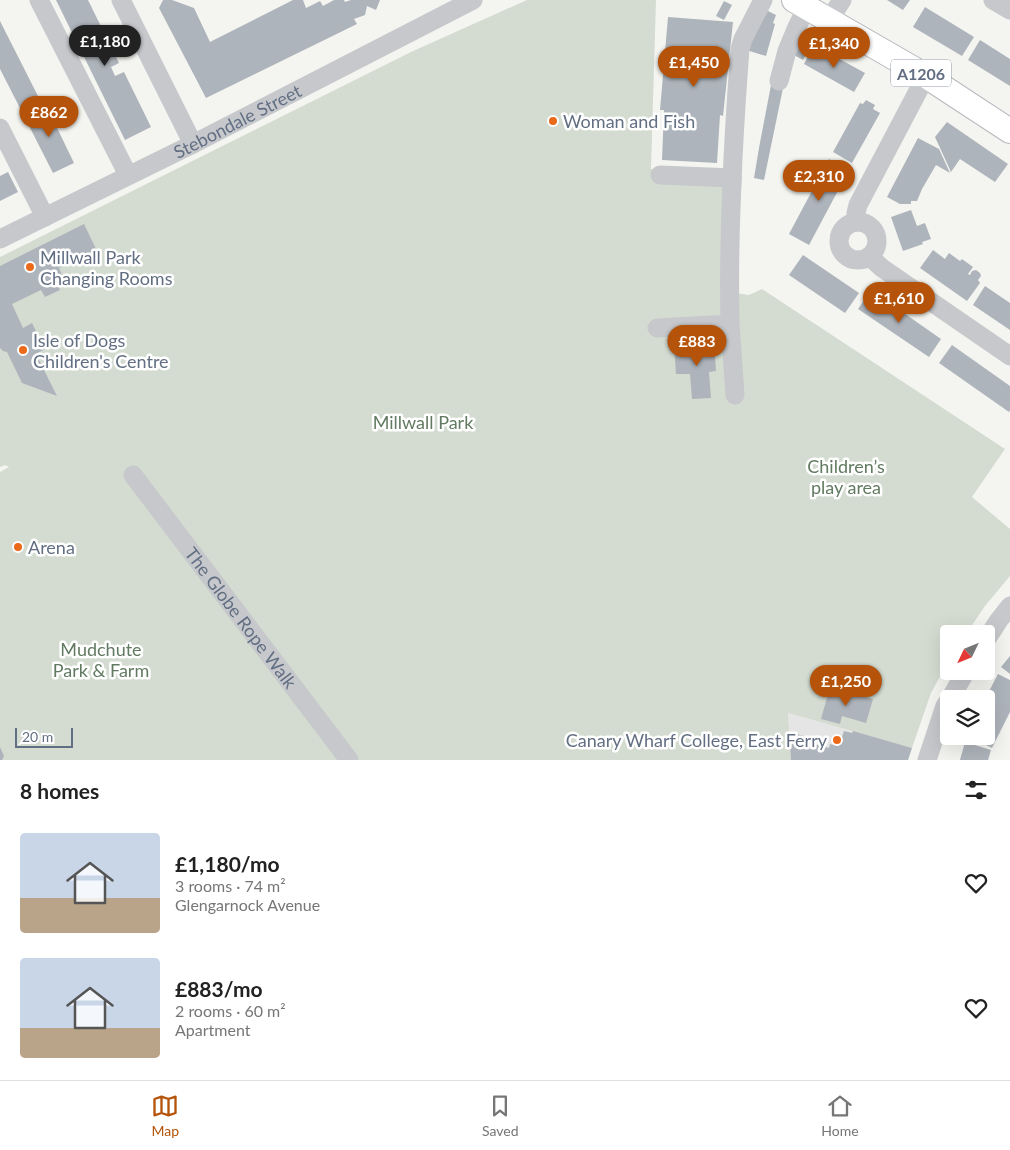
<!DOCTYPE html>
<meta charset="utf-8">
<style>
body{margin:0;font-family:Lato,sans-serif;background:#f2f2f2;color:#222;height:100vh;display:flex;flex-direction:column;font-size:19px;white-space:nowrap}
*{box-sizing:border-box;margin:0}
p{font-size:16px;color:#767676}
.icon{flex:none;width:28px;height:28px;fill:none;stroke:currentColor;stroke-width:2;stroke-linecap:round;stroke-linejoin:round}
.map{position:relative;height:760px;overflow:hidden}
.sheet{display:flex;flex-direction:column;background:#fff;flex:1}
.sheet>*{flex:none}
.needle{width:32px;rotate:227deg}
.controls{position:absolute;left:940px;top:625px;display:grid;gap:10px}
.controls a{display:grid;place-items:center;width:55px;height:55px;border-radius:5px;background:#fff;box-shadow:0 5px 20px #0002;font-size:25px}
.scale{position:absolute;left:15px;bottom:12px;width:58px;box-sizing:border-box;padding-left:5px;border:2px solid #626f83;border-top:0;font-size:14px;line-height:18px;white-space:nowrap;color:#626f83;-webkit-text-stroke:4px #fff;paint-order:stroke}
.price{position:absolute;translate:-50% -42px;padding:0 11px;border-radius:18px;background:#b45309;color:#fff;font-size:16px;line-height:32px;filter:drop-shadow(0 1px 2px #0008)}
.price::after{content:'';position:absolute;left:50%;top:30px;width:15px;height:11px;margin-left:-8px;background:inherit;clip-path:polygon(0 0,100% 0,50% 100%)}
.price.current{background:#222;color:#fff}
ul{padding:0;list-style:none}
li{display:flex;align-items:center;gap:15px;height:125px;padding:0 20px}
li span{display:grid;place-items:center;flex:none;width:140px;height:100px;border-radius:5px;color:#555}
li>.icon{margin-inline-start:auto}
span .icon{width:60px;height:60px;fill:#fffc;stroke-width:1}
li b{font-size:21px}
h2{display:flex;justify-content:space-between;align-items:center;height:60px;padding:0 20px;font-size:21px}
.dock{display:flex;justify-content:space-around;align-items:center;height:70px;border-top:1px solid #e0e0e0;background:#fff;font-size:14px;color:#767676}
.dock a{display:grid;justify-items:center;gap:2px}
.dock .current{color:#b45309}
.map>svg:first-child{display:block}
.built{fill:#e4e5e4}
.green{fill:#d4dcd1}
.building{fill:#aeb4bb}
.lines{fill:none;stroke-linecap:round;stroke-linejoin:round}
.major-casing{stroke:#b6b9be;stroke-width:26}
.minor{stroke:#c6c8cc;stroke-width:19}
.major{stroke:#fff;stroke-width:24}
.poi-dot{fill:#eb6a1a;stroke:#fff;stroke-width:2}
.labels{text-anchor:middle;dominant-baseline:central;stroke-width:5;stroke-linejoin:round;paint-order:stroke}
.shield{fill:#fff;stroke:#919aa8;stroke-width:1}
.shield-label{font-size:16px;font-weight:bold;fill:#626f83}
.street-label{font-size:18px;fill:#626f83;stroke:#fff}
.poi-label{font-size:18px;fill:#626f83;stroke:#fff;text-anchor:start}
.park-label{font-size:18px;fill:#627a61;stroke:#fff}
</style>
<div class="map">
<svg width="1010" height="760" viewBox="0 0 1010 760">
<rect width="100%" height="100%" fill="#f4f5f0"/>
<polygon class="built" points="788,713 912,748 908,760 791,760"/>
<polygon class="green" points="527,0 656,0 651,169 742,177 735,293 749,295 762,289 1005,449 972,497 1010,529 1010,576 985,606 966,634 949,634 949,660 931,693 912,748 788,713 791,760 0,760 0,472 9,467 5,465 0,467 0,257 411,52"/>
<g class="building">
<polygon points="56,0 88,0 119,63 111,67 115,76 124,72 151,127 125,140"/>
<polygon points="163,0 172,0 194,8 210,42 293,0 303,0 306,8 320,1 323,6 334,0 344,0 345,2 351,0 380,0 376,10 367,6 365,15 354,19 357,24 206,98 159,8"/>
<polygon points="887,0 910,0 903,10"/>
<polygon points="724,1 732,5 724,20 716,16"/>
<polygon points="925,7 974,37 962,56 913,27"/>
<polygon points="766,10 776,15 773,23 775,24 766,56 746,50"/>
<polygon points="668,17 733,22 723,116 720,115 717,163 662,160 664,110 660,110"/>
<polygon points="0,21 41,102 22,112 0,69"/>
<polygon points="804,33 814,39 803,60 792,54"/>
<polygon points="980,40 1010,59 1010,86 968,60"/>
<polygon points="814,45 865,73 854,92 804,64"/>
<polygon points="771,85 783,88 764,180 754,178 759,148"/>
<polygon points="866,100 875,105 873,109 880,113 852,163 833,152 860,103 863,104"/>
<polygon points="45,103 74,163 53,173 23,114"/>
<polygon points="947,122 1008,164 995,182 960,159 951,172 935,137"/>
<polygon points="918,138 939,149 950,173 936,165 922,189 917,201 911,201 911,204 900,204 887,197"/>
<polygon points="829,159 849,170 809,245 789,234"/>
<polygon points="8,172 18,192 0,201 0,176"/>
<polygon points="911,210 917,226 925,223 931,239 922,242 923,244 903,251 891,217"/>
<polygon points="84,224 96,249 59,268 64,279 56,282 60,290 45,297 41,290 12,304 23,328 32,323 45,349 36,354 57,396 22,383 7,352 3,351 0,348 0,266"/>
<polygon points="933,250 945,259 949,253 960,261 962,259 973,267 968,274 970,275 972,271 976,270 980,273 981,276 978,280 980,283 967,301 920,268"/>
<polygon points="803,255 859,293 845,313 789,275"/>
<polygon points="985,286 1010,303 1010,330 973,305"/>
<polygon points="871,290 941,339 929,357 858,309"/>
<polygon points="714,343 716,371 709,372 711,398 692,399 690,374 676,374 674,345"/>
<polygon points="952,345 1010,386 1010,410 1009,412 939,363"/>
<polygon points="1010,656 1010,674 1001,667"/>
<polygon points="998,674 1010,680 1010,712 992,748 967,736 986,736 985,699"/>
<polygon points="830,687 873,699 866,723 842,716 840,724 821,719"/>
<polygon points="844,731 852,733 853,731 912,748 908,760 791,760 789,732 804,736 804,741 829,748 830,744 839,746"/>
<polygon points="965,742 991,750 988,760 960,760"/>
<polygon points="0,747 4,756 2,760 0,760"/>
</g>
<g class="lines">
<g class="major-casing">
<polyline id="major" points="794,0 926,76 1010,131"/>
</g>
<g class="minor">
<polyline points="39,0 128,175"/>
<polyline points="121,0 193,144"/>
<polyline points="993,0 1010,10"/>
<polyline points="829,20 842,0"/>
<polyline points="779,81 787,51 797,27 807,7"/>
<polyline points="0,128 45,217"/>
<polyline points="660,175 732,178"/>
<circle cx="858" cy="241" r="19"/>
<polyline points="856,222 856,213 858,205 926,76"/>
<path id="s1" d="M0,239L193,144L473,0"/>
<polyline points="870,257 882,268 1010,356"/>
<polyline points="730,324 735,395"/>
<path d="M657,328L730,324C728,232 733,140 740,49L743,39L763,0"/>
<path id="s2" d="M133,475L349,760"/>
<polyline points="986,640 999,620 1010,606"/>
<polyline points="950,699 966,671"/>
<polyline points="927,760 945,706 949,700"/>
</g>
<use href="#major" class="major"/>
</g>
<g class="poi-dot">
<circle cx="553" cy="121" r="5"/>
<circle cx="30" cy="267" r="5"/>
<circle cx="23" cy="350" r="5"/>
<circle cx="18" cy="547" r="5"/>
<circle cx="837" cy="740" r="5"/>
</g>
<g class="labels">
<rect class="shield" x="891" y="59.5" width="60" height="27" rx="4"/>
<g class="shield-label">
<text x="921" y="73">A1206</text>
</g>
<g class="street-label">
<text stroke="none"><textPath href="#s1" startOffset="265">Stebondale Street</textPath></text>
<text stroke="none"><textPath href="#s2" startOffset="179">The Globe Rope Walk</textPath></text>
</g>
<g class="poi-label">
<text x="563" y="121">Woman and Fish</text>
<text x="40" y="257">Millwall Park<tspan x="40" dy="21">Changing Rooms</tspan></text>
<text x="33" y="340">Isle of Dogs<tspan x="33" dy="21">Children's Centre</tspan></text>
<text x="28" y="547">Arena</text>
<text x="827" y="740" text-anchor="end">Canary Wharf College, East Ferry</text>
</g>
<g class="park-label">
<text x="423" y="422">Millwall Park</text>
<text x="846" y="466">Children’s<tspan x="846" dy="21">play area</tspan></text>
<text x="101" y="649">Mudchute<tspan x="101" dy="21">Park &amp; Farm</tspan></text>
</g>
</g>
</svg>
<div class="controls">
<a><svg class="needle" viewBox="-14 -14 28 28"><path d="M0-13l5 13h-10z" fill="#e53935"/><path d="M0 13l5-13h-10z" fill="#767676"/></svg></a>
<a><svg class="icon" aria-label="layers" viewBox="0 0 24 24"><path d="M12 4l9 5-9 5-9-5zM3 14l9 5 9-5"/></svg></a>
</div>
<div class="scale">20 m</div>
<b class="price current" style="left:105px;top:67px">£1,180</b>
<b class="price" style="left:834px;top:69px">£1,340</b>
<b class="price" style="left:694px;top:88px">£1,450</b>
<b class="price" style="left:49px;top:138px">£862</b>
<b class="price" style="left:819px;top:202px">£2,310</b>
<b class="price" style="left:899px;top:324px">£1,610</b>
<b class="price" style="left:697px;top:367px">£883</b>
<b class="price" style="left:846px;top:707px">£1,250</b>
</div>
<section class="sheet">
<h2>8 homes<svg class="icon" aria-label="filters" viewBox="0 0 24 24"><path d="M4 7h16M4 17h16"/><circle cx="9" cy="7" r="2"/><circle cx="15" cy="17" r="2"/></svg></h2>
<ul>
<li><span style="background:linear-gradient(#c9d6e8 65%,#b9a48a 0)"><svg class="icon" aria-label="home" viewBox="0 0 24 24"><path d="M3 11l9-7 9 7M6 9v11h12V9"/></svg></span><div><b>£1,180/mo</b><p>3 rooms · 74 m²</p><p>Glengarnock Avenue</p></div><svg class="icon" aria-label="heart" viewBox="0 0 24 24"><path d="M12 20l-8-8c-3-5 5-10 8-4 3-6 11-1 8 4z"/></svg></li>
<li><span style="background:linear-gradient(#c9d6e8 70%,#b9a48a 0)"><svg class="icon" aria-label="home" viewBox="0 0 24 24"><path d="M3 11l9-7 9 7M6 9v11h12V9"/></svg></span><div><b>£883/mo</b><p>2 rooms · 60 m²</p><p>Apartment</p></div><svg class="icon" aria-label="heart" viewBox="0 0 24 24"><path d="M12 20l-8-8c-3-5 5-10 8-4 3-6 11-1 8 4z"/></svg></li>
</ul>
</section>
<nav class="dock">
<a class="current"><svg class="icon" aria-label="map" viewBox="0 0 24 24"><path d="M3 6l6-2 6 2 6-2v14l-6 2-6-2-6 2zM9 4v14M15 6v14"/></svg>Map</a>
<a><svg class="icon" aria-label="saved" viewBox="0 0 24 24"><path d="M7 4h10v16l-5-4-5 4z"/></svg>Saved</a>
<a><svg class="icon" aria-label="home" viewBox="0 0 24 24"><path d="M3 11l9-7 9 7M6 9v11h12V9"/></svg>Home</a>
</nav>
